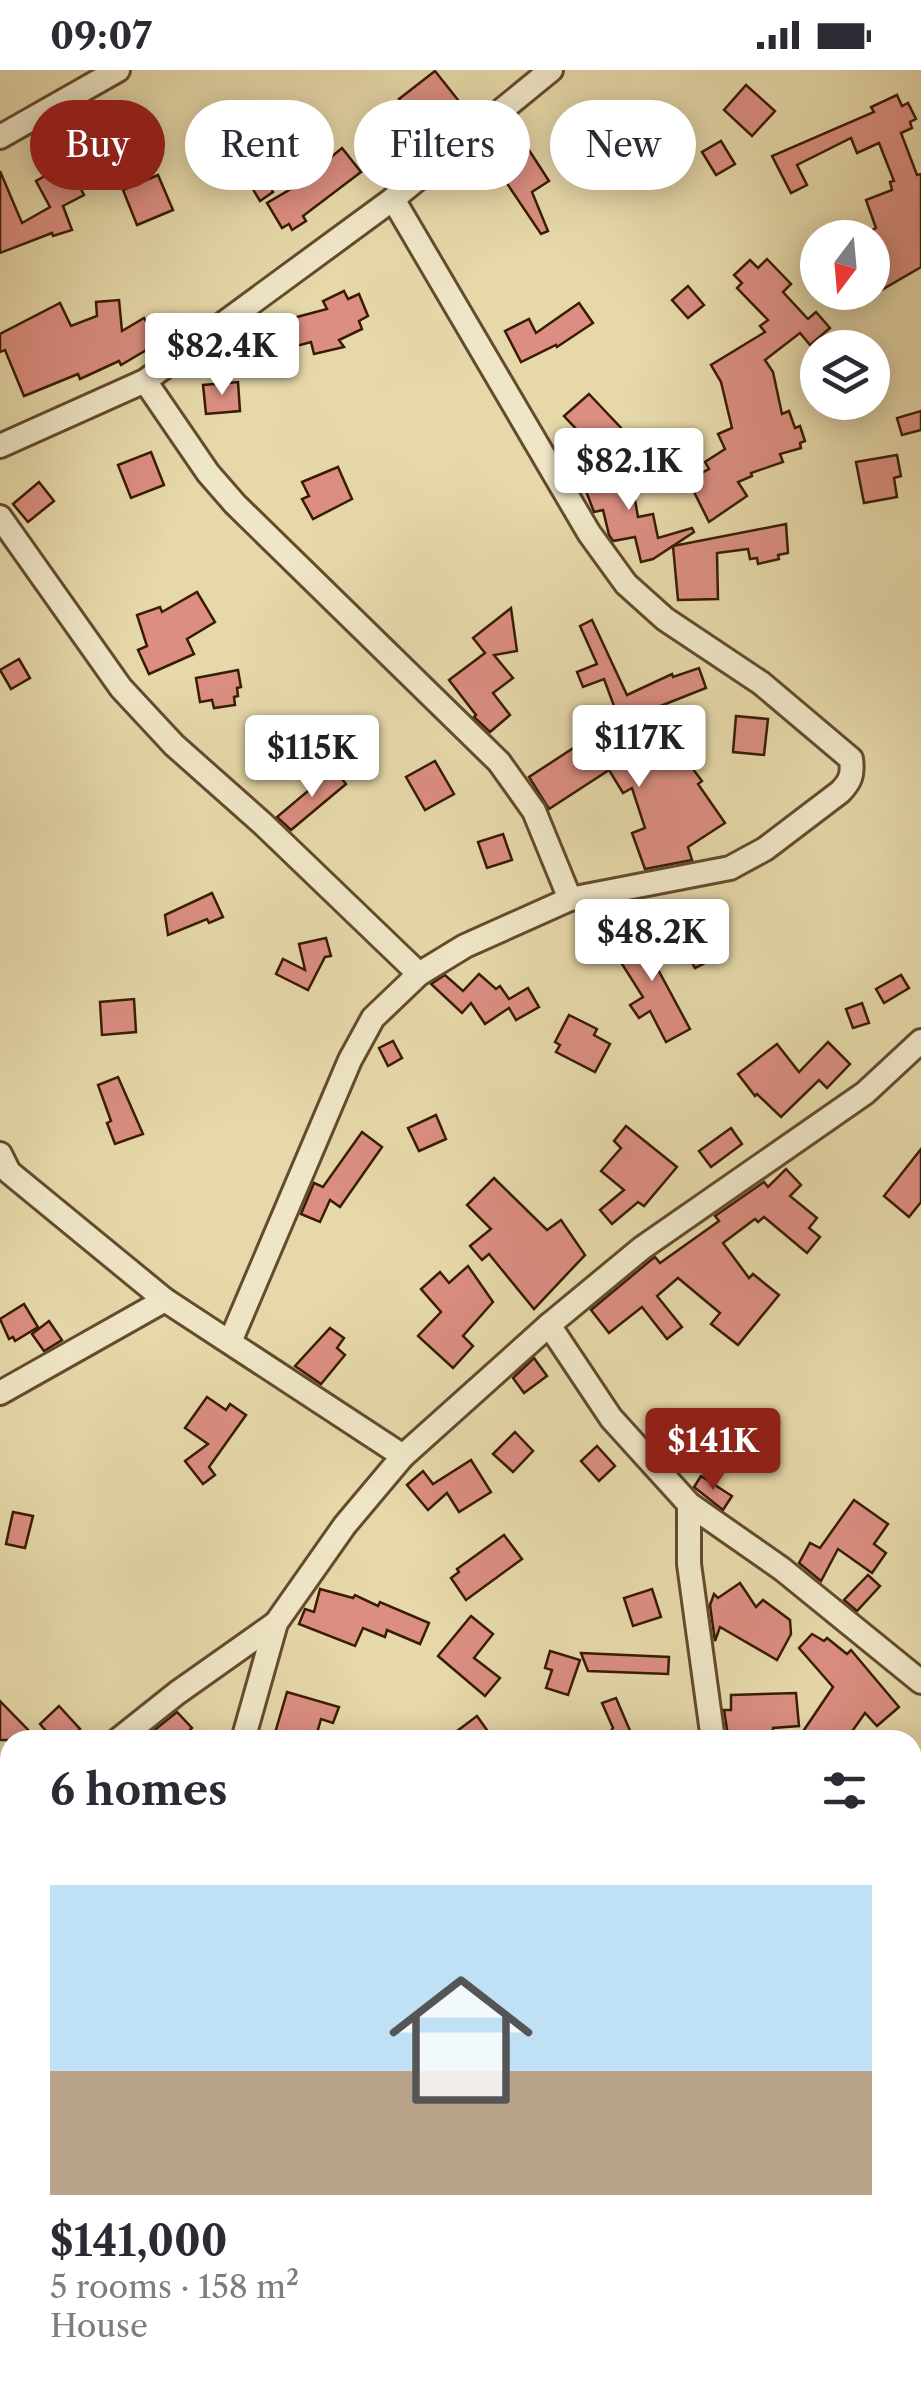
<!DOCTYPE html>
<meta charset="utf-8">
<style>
body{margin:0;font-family:"Libre Caslon Text",serif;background:#f2f2f3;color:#2b2b33;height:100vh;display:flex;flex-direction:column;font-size:38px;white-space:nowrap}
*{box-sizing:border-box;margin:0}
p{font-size:32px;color:#7c7c81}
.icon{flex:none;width:55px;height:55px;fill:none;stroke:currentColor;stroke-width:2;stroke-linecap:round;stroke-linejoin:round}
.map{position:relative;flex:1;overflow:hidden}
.sheet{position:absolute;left:0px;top:1660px;width:922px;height:670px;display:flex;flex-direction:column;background:#fff;border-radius:30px 30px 0 0;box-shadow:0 5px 25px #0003}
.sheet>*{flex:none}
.hud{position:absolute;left:30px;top:30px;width:862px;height:90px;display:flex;gap:20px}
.needle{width:65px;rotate:196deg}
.controls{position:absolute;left:800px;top:150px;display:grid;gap:20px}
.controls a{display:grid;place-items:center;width:90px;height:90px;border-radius:50%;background:#fff;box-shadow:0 5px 25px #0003;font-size:50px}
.price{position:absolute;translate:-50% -85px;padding:0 22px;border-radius:10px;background:#fff;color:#222;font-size:32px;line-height:65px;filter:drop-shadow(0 2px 5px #0008)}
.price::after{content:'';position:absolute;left:50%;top:60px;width:30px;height:22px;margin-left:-15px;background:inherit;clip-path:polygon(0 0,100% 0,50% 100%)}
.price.active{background:#8f2418;color:#fff}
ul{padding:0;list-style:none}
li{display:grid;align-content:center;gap:20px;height:530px;padding:0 50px}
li+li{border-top:2px solid #e1e1e2}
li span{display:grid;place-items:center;height:310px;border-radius:0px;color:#555}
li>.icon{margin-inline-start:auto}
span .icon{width:180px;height:180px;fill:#fffc;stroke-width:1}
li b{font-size:42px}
h2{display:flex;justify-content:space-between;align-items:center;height:120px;padding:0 50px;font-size:42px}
.tag{padding:0 35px;border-radius:45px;background:#fff;box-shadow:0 5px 25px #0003;font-size:35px;line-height:90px}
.tag.active{background:#8f2418;color:#fff}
.status{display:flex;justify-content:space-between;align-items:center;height:70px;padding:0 50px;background:#fff;direction:ltr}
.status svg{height:28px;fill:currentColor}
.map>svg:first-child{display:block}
.building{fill:#db8e81;stroke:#381c04;stroke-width:2.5}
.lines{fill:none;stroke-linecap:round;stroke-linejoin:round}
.minor-casing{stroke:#644b2d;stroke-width:28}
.minor{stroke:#efe6c7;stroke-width:22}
</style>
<div class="status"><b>09:07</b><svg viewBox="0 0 49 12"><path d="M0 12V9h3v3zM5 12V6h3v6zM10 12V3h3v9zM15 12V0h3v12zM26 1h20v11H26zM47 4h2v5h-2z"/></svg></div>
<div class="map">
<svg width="921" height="2330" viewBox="0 0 921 2330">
<rect width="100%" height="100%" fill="#e6d8a9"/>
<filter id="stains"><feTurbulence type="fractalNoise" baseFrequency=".002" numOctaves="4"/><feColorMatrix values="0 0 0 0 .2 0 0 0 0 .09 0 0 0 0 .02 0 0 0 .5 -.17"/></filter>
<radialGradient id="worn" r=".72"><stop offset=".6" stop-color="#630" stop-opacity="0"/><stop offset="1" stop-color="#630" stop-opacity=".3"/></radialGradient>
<g class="building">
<polygon points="435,1 458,30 422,57 399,29"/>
<polygon points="746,15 775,41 752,66 724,40"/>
<polygon points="897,25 902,36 908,33 916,49 910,52 912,58 901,63 917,105 921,104 921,197 878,222 872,213 872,160 876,158 866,130 892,120 890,112 894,111 879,73 857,83 851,68 797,95 807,115 791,123 772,86 874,42 871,37"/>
<polygon points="501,60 525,82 529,80 549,111 532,122 548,161 541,164 498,100 503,96 481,77"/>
<polygon points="316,62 330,88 342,78 361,102 303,146 306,151 292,160 289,154 282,158 267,133 313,106 294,74"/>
<polygon points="237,71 249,88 253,86 273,122 260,131 228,78"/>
<polygon points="721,71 735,94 716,105 702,82"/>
<polygon points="67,94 72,103 79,100 87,116 81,119 84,125 63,136 72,160 53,166 52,163 0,183 0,101 22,153 50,137 36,111"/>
<polygon points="158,105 173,140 137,155 123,120"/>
<polygon points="767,189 791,214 783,222 808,249 816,242 830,258 810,275 800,263 765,290 773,302 782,344 789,341 795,358 800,356 805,371 800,373 801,378 780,384 783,392 751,403 752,406 738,412 747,426 709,452 688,410 709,399 705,392 725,379 718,364 732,358 721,312 711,295 765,262 760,256 768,250 737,218 742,213 734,205 750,190 758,198"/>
<polygon points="688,216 704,235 688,248 672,230"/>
<polygon points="344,221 348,229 359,224 368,246 359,251 362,259 339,270 344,277 314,284 311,272 289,278 282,251 327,239 323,231"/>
<polygon points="119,230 122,261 144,248 158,273 121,295 119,291 80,309 78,304 24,326 5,280 0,282 0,264 60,233 71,256 97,246 96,232"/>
<polygon points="579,233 593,253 557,277 556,275 521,292 505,261 529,249 536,263"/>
<polygon points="238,312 240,341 206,344 203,315"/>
<polygon points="589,324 623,360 599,383 564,346"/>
<polygon points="921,341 921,360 902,365 897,348"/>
<polygon points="151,382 164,415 131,428 118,395"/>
<polygon points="897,385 901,406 894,408 897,427 864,433 856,392"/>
<polygon points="659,395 632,413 638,447 653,444 658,468 692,458 694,462 653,489 641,492 635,467 613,471 609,465 603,440 594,442 582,411"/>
<polygon points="338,397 352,429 313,449 302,429 309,426 302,412"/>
<polygon points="39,412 54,431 28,452 13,434"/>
<polygon points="786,454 788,483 778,485 779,489 758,494 757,488 750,489 748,479 717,483 718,529 678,530 673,476"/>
<polygon points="197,522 215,552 187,569 194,584 149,604 138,580 147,576 137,545 160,537 162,542"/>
<polygon points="511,538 517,581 494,585 513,608 493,623 510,645 490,662 474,647 476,645 449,610 485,583 473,568"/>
<polygon points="592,550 627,625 672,604 673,607 699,598 706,618 620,652 604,609 583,617 577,602 597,594 580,556"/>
<polygon points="19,589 30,608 11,619 0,600"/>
<polygon points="238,600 241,617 237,618 238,626 234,627 235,635 214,638 212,630 200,632 196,608"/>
<polygon points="736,646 768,649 764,685 733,682"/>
<polygon points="612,651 631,682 667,665 702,711 698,714 725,753 688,777 692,790 645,799 632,763 645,758 632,718 623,723 609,700 549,739 529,707 584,671 581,665"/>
<polygon points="435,691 454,724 425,740 406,707"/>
<polygon points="334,699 346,714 291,760 277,747"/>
<polygon points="503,764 512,790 487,798 478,772"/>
<polygon points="212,823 223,847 209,853 207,849 168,865 165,845"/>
<polygon points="646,854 666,885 654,892 690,959 666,972 650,941 639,948 630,935 643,927 615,883 637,869 633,862"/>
<polygon points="326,868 331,886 325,887 308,920 276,904 283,889 305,900 299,874"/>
<polygon points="699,868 711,890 695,898 683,877"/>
<polygon points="479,904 496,919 500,916 509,929 528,918 539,937 516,950 509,938 485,954 471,933 462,943 431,914 445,905 463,921"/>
<polygon points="901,905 909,918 884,933 876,919"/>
<polygon points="134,929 136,962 102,965 100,932"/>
<polygon points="862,933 869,953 853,958 846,939"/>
<polygon points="569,945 597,959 594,965 610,974 595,1002 556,982 560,975 555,972"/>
<polygon points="393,971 402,988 388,996 379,978"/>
<polygon points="828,972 850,994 827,1018 819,1010 781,1047 757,1024 755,1026 738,1004 777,974 799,1002"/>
<polygon points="118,1007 143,1064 115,1074 107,1053 111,1051 98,1015"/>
<polygon points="436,1045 446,1069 419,1081 408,1058"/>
<polygon points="626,1056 677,1097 644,1136 638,1132 612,1154 600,1140 624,1120 601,1101 621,1078 614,1071"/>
<polygon points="731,1058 742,1074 711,1097 699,1081"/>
<polygon points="362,1062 382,1077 340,1137 330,1130 320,1152 301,1144 314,1113 323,1117"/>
<polygon points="921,1079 921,1132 909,1147 884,1126"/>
<polygon points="786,1099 801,1115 790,1126 817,1148 809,1158 820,1167 807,1183 764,1147 758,1152 755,1149 723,1173 749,1208 753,1204 779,1225 738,1275 711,1254 720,1243 678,1208 657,1226 682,1257 667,1269 642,1237 609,1263 591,1240 651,1190 655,1187 660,1193 719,1151 715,1146 764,1112 768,1117"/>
<polygon points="494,1108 547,1160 561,1150 585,1185 534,1239 489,1184 482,1190 470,1176 491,1159 467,1135"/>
<polygon points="468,1196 493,1232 463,1266 473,1276 453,1298 418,1266 441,1242 421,1219 440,1202 449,1213"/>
<polygon points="24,1234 38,1257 15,1271 13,1267 9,1269 0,1249"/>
<polygon points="49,1251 62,1270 44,1281 32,1264"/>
<polygon points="330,1258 344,1268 337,1278 345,1285 321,1314 295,1296"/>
<polygon points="534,1288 547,1306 524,1323 513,1308"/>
<polygon points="207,1327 226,1340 230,1334 246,1345 209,1397 215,1405 203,1414 185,1391 208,1374 185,1358"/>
<polygon points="686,1354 709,1364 674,1395 650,1369 664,1357 678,1373"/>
<polygon points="515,1362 533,1381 513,1402 493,1384"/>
<polygon points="597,1376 615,1396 599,1411 581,1391"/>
<polygon points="471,1390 491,1422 459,1442 447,1423 428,1440 407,1415 423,1401 433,1414"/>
<polygon points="701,1406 732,1426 723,1440 694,1417"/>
<polygon points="854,1430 888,1454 874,1474 886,1483 872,1503 838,1479 821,1511 799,1493 810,1473 820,1478"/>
<polygon points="13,1442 33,1446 25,1478 6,1474"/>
<polygon points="504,1465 522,1489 466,1530 451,1508 459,1502 457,1499"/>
<polygon points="868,1505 880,1516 857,1541 844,1530"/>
<polygon points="740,1513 756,1537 763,1530 790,1550 791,1564 777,1590 720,1557 715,1571 710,1535 714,1524 718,1528"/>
<polygon points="320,1519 353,1528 355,1525 378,1536 380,1532 429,1553 420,1574 387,1560 385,1567 363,1558 355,1576 299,1554 305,1539 314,1542"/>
<polygon points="652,1519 661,1547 633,1556 624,1528"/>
<polygon points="471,1546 493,1564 474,1588 500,1608 485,1626 438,1586"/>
<polygon points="812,1564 824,1571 827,1568 847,1584 851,1580 899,1637 877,1656 865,1643 846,1670 819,1670 804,1660 833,1617 799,1578"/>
<polygon points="550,1581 580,1590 568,1625 546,1618 552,1600 545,1598"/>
<polygon points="581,1583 669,1587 668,1604 588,1601"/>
<polygon points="287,1622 339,1637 333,1653 321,1649 315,1670 273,1670"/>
<polygon points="796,1623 799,1656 773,1658 773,1667 728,1666 724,1640 731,1640 731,1625"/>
<polygon points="616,1628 634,1670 605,1670 613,1658 602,1633"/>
<polygon points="0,1631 38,1670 0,1670"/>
<polygon points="59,1636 80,1659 67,1670 54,1670 40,1654"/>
<polygon points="177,1642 192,1658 180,1670 142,1670"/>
<polygon points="477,1646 494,1670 445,1670"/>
</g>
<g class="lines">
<g class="minor-casing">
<g id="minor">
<polyline points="0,67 118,0"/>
<polyline points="145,311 208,403 235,434 499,692 534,741 570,829"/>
<polyline points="0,376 145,311 393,129 551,0"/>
<polyline points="0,447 121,618 174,675 263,754 419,904"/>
<polyline points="0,1084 9,1102 165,1230 403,1386"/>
<polyline points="549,1255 611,1348 689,1434 782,1499 921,1612"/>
<path d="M230,1272L350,990L373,948L419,904L465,876L570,829L730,798L765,779L840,722C851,711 853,704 851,689L761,613L665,549L626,514L589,463L393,129"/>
<polyline points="0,1323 165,1230"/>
<polyline points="689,1434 689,1494 713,1670"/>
<polyline points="118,1670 177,1623 276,1553"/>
<polyline points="243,1670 276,1553 345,1455 403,1386 549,1255 642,1178 865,1023 921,971"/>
<polyline points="0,1761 10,1754"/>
<polyline points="81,2330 84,2320"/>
<polyline points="848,2330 857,2320"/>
</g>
</g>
<use href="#minor" class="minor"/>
</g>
<rect width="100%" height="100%" filter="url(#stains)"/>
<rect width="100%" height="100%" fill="url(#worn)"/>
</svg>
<div class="controls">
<a><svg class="needle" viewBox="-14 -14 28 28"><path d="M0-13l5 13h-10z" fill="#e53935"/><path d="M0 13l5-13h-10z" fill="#7c7c81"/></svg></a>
<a><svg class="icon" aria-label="layers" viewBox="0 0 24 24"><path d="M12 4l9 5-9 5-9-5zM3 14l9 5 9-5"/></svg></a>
</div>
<b class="price" style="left:222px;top:328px">$82.4K</b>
<b class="price" style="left:629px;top:443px">$82.1K</b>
<b class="price" style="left:639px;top:720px">$117K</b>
<b class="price" style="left:312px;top:730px">$115K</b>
<b class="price" style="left:652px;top:914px">$48.2K</b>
<b class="price active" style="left:713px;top:1423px">$141K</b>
<div class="hud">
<a class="tag active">Buy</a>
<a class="tag">Rent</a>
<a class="tag">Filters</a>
<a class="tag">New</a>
</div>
<section class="sheet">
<h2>6 homes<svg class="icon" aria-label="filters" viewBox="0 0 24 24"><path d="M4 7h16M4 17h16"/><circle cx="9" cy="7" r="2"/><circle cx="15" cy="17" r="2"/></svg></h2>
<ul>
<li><span style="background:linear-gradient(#bfe0f5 60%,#b9a48a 0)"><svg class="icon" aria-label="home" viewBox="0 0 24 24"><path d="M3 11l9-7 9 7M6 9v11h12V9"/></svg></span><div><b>$141,000</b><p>5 rooms · 158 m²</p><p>House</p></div></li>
</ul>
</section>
</div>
